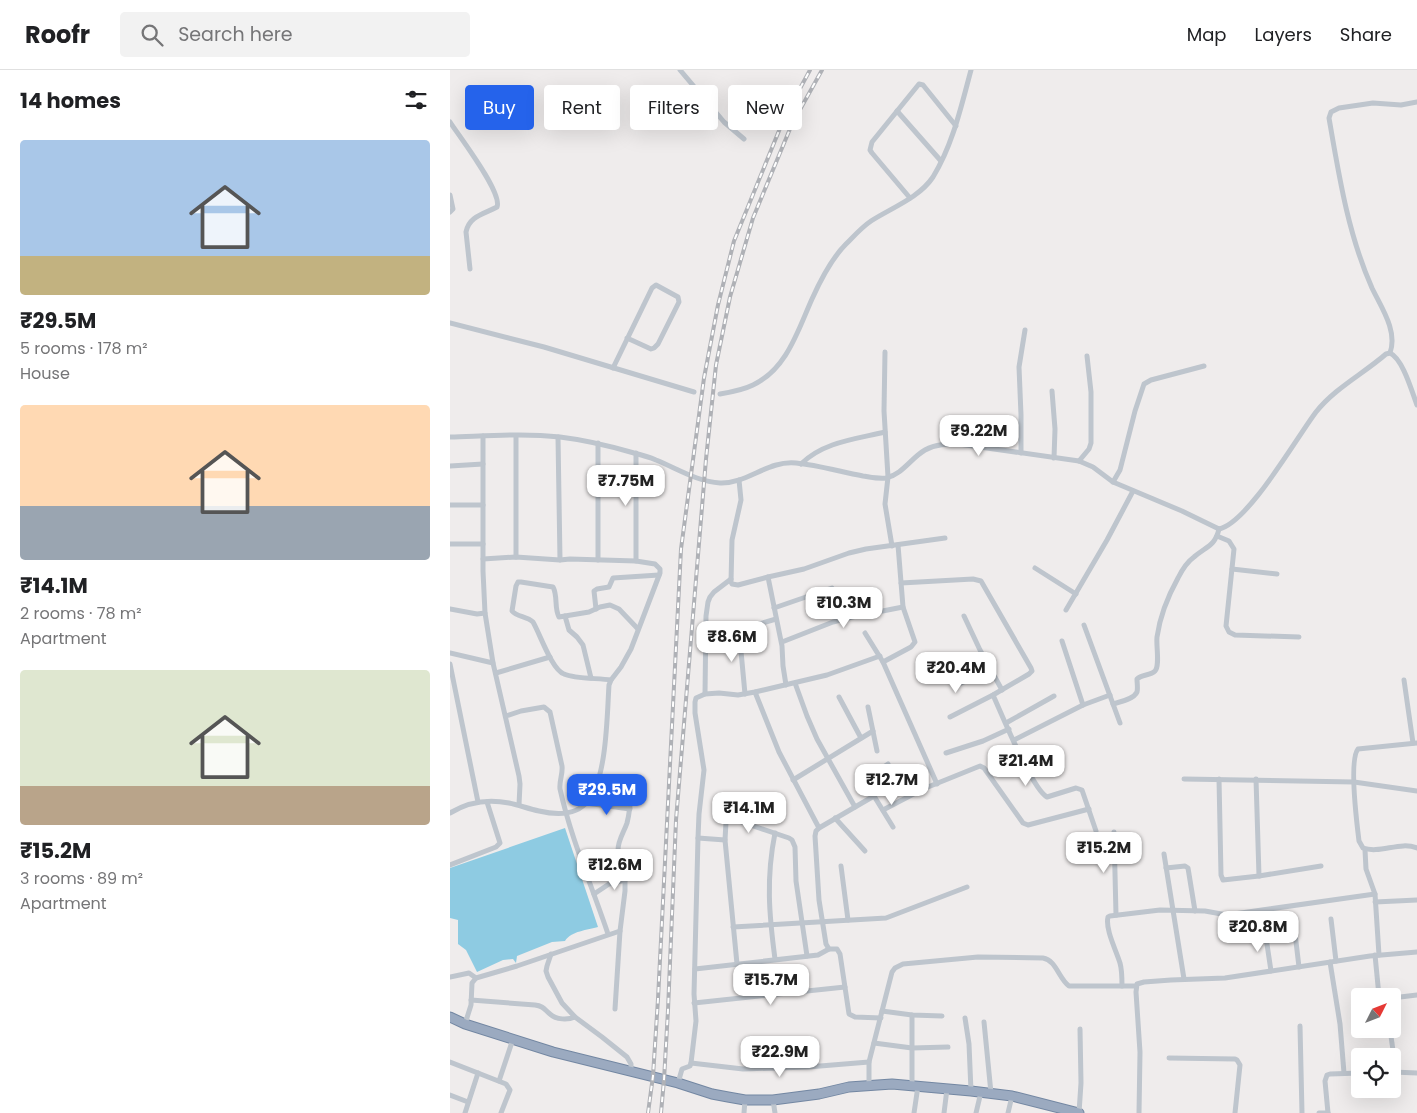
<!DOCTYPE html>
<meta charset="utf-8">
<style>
body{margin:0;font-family:Poppins,sans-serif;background:#f2f2f2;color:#202124;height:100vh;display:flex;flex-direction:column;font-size:19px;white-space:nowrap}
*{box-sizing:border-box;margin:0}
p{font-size:16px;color:#757577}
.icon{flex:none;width:28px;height:28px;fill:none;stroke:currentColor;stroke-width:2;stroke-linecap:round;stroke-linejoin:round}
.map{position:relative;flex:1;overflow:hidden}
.side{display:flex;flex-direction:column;background:#fff;width:450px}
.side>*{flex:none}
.hud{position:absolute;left:15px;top:15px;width:475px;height:45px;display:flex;gap:10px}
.needle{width:32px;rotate:48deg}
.buttons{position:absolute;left:901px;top:918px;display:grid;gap:10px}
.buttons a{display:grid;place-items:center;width:50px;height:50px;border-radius:5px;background:#fff;box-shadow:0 5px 20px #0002;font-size:25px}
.price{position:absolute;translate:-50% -42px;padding:0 11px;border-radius:10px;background:#fff;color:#222;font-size:16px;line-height:32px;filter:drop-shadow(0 1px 2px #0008)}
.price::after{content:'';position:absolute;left:50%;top:30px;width:15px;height:11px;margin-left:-8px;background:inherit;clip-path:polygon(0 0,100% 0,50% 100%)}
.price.on{background:#2563eb;color:#fff}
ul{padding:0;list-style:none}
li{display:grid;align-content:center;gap:10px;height:265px;padding:0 20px}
li span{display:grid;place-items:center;height:155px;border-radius:5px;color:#555}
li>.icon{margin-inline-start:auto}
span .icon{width:90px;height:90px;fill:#fffc;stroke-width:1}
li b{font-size:21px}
h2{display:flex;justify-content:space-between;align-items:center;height:60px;padding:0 20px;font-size:21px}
.pill{padding:0 18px;border-radius:5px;background:#fff;box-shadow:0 5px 20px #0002;font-size:18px;line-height:45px}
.pill.on{background:#2563eb;color:#fff}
header{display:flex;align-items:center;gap:30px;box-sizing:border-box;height:70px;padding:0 25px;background:#fff;border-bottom:1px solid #e0e0e0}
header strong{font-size:24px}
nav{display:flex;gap:28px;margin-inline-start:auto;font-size:18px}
.search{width:350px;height:45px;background:#f2f2f2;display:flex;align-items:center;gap:12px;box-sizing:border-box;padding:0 18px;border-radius:5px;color:#757577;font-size:19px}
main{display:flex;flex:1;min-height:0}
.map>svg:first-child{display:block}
.water{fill:#8ecbe2}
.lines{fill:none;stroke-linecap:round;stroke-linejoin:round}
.trunk-casing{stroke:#7387a2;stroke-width:11}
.minor{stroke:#bec5cd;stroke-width:5}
.trunk{stroke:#9baac0;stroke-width:9}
.rail-casing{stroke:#afb1b6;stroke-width:4}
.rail{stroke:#fff;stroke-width:2;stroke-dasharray:5.5;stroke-linecap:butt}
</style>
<header>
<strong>Roofr</strong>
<div class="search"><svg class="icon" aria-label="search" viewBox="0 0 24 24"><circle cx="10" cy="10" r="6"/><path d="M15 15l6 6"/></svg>Search here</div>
<nav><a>Map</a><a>Layers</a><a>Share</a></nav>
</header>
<main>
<section class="side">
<h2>14 homes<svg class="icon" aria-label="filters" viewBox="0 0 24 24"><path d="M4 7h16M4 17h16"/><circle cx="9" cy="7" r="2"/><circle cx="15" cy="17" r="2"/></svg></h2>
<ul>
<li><span style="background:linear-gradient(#a9c7e8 75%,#c2b280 0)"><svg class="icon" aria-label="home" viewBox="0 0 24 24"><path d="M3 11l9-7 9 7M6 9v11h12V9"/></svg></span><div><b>₹29.5M</b><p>5 rooms · 178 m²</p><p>House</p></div></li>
<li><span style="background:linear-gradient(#ffd9b3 65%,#9aa5b1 0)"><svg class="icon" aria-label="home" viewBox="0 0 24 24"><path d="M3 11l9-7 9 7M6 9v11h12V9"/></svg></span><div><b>₹14.1M</b><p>2 rooms · 78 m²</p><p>Apartment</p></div></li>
<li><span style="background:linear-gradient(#dfe7d0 75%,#b9a48a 0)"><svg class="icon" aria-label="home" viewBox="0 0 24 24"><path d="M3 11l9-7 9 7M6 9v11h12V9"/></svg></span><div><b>₹15.2M</b><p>3 rooms · 89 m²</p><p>Apartment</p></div></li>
</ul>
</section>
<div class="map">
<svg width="967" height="1043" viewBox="0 0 967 1043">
<rect width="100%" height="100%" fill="#efecec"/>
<path class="water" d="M115,758L148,857C138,860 121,861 115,871L102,872L67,886L66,893L63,889L53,890L27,902L16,880L8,874V850L0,848V798Z"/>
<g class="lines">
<g class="trunk-casing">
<polyline id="trunk" points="0,947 15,954 103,982 228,1013 262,1024 278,1027 295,1030 323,1030 369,1024 399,1017 442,1014 521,1021 562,1026 629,1043"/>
</g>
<g class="minor">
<polyline points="230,0 274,52 294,69"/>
<polyline points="447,41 491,91"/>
<path d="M0,52C9,66 53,123 47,137C34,144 19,146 16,162L20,199"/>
<polyline points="0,125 3,139 0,142"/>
<polyline points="460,128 422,83 420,80 422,72 469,14 473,15 506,56"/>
<polyline points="0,253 94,277 244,322"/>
<polyline points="435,282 434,341 438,407 435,434 442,476"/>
<path d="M940,283C948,261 931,237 922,218C898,164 889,106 879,48L881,42L889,38L923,33L951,35L967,32"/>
<polyline points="163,298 202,218 206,215 228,227 229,232 208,274 204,278 201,279 177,268"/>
<polyline points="602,321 605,359 604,388"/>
<path d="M270,324C282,322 293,320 303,315C337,299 348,260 362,229C371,209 381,189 396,174C404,166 412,157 421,151C441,138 469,128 483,107C503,74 511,37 521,0"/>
<polyline points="33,366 33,501 35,543 43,593 69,706 70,714 69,735"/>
<polyline points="66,366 66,487"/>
<path d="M0,367C36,366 74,363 110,367C135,370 160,376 184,383C192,385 199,387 206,390C226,398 248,412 270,413C297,414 318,390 346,393C368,395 391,402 413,406C420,407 428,409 436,408C453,404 461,388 475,380C486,374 497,374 509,374L629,391L643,397L663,412L732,441L769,459C798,453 847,367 866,342C885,318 913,304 936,284L940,283C953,289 962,322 967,335"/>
<polyline points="108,367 110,490"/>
<polyline points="148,373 148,490"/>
<polyline points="186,383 186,491"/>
<polyline points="571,383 571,345 569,297 575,260"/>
<polyline points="629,391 639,379 641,373 641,322 637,286"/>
<path d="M351,394C373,372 406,369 435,362"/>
<polyline points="0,396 33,394"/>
<polyline points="289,410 291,430 282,470 281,512 282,514 288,515 318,507 332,576 333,596 336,615"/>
<polyline points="663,412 670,400 685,341 694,314 701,310 754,296"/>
<polyline points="0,435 33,435"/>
<polyline points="767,466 779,471 784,479 776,556 779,562 785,565 849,567"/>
<polyline points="0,474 33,474"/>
<polyline points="585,498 626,524"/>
<polyline points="782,499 827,504"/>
<polyline points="318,507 354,499 399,483 416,479 495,468"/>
<polyline points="451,513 523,509 531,511 581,598 582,601 579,604 543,625 500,647"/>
<polyline points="324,538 382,518"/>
<polyline points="0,539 27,544 35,543"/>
<polyline points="146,539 144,521 147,519 159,517 163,508 209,505"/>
<polyline points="616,540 657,470 683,421"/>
<polyline points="115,546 119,560 127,567 133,575 141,608"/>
<polyline points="514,546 530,580 552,620"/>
<polyline points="256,555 289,560 326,549"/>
<polyline points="634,555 670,653"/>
<polyline points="289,560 295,624"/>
<polyline points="415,563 433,592 487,714"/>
<polyline points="612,571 633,635"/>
<polyline points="332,572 383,552 402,547 453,537"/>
<polyline points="0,583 43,593"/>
<polyline points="433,592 461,577 465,572 453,537 448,475"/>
<polyline points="0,594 28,732"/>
<polyline points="473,597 492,587 505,612 509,614 541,600"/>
<polyline points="46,603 100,587"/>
<path d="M161,610C148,608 125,609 114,604C102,600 90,564 83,552C77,546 67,547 62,541L66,516L68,512H71L103,517C108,526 104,538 109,547L139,542L150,537L160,535L169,539L188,559"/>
<polyline points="954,610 963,673"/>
<polyline points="345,613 357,646 367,669 405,737"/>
<polyline points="305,622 329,682 369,758"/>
<polyline points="255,624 256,546 258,532 260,527 264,522 281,509"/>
<path d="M543,625C552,645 582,719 597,727L626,718L632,720L646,761"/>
<polyline points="389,627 411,668"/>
<path d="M663,634C670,632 684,629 687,622C688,618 687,613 687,609C692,604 700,606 705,601C710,596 706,575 707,567C710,546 718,526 728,508C732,500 737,492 744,487C757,476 765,476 769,459"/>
<polyline points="418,637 427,681"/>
<path d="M56,646L71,641L94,637L100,642L112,696C113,704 109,711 110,719C121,769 142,816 158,864"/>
<polyline points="556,653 604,626"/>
<polyline points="564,670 633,635 660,625"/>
<path d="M967,673L908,679C899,690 907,755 909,771L913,778C930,784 950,771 967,778"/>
<polyline points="496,683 533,671 559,659"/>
<polyline points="734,709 904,712 967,721"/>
<polyline points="769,709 771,805 773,810 809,806 871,796"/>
<polyline points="806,709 809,806"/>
<polyline points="343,710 423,661"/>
<polyline points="424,726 443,757"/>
<polyline points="136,733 180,739"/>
<polyline points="433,740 473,719 530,696 534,698 573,753 578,755 639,739"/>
<path d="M0,743C18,732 39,729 59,733C69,735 79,739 89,741C106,745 126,746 138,731C157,708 157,645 159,615L161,610L171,597L181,579L210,503V499L205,494L186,491L120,489L110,490L66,487L33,489"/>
<polyline points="385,748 415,781"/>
<polyline points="664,762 666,845"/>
<polyline points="248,768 275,770"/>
<polyline points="915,780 916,799 925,824 929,885"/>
<polyline points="714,784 734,909"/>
<polyline points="0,795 46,777 50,773 37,732"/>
<polyline points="391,796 398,850"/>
<polyline points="716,798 735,796 738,798 745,841"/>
<polyline points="144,824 159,814 175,810"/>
<polyline points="925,832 967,830"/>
<polyline points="881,849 886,891"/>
<polyline points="844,855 849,897"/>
<polyline points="283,857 436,848 517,817"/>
<polyline points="815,861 821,901"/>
<polyline points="101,884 97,896 96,901 98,907 112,933 125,947 152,967 177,987 181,994 181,1002"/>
<polyline points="925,885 929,926"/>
<path d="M325,889C319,844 316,808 325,763"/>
<polyline points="880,892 890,954 894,1003"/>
<polyline points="287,894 275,770 276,752 280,748 339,768 342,770 345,777 346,811 357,886"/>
<polyline points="245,899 368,885 379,879"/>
<polyline points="0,907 19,903 26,908"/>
<path d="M672,916C672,909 672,900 670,893C666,880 655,859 658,847L660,846L710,840L755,841L777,845L925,824"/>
<polyline points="942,928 967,925"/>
<path d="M21,930L85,935C93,936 94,939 100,944C106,950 118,950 125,947"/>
<polyline points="244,933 395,917"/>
<path d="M165,939L170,861L175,821V810L168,780C168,770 174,762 177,753C181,738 181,723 182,707"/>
<polyline points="432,941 462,945 492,946"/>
<polyline points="462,945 462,1016"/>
<polyline points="431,948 405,947 399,944 390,884 387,879 379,879 376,874 369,830 365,766 366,761 369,758 424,726 424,722 418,712 418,708 438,694"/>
<polyline points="515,948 519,974 521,1021"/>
<polyline points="534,952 541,1023"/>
<polyline points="15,954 21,935 22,913 26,908 67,896 170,861"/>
<polyline points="850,956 852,1043"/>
<polyline points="940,959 946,1002"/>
<polyline points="424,973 462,978 498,977"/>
<polyline points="719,988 785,989 787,990 790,995 785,1043"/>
<polyline points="0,992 56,1014 60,1020 51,1043"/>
<polyline points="241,993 293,999 358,997 419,992"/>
<polyline points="943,1002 967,1003"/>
<polyline points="49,1011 63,969"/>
<polyline points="228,1013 232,999 240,996 241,993 246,951 244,924 248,768 249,744 254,700 245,643 245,632 246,628 255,624 269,623 288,625 305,622 377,605 430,586"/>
<path d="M419,1015V992L442,902L445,898L453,894L528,887L593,888C606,890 609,909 619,916H686"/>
<polyline points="0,1025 18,1032"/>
<polyline points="323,1030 325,1043"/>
<polyline points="15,1043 28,1003"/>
<polyline points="294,1043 295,1030"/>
<polyline points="464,1043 468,1016"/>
<polyline points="494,1043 497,1019"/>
<polyline points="526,1043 531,1022"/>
<polyline points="558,1043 562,1026"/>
<polyline points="629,1043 631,1013 630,959"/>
<polyline points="689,1043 690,982 686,922 687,914 694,912 721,910 775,908 920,886 967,882"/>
<polyline points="869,1043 878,1043"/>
<polyline points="878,1043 875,1011 877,1005 880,1004 910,1003"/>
</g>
<use href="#trunk" class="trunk"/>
<g class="rail-casing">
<g id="rail">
<polyline points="198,1043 203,1006 208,929 231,479 254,308 268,235 284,171 335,46 360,0"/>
<polyline points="211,1043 214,1010 218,940 226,750 256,389 266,295 280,227 303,148 342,54 372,0"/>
</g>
</g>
<use href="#rail" class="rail"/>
</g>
</svg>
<div class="buttons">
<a><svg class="needle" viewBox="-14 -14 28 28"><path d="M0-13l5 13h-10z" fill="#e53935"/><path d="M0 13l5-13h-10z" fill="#757577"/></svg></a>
<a><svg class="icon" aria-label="locate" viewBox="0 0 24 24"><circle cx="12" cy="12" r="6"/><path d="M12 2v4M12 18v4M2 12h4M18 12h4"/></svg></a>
</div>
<b class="price" style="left:529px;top:387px">₹9.22M</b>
<b class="price" style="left:176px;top:437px">₹7.75M</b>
<b class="price" style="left:394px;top:559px">₹10.3M</b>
<b class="price" style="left:282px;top:593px">₹8.6M</b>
<b class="price" style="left:506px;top:624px">₹20.4M</b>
<b class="price" style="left:576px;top:717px">₹21.4M</b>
<b class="price" style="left:442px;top:736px">₹12.7M</b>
<b class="price on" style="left:157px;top:746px">₹29.5M</b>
<b class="price" style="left:299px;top:764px">₹14.1M</b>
<b class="price" style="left:654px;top:804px">₹15.2M</b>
<b class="price" style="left:165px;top:821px">₹12.6M</b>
<b class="price" style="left:808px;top:883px">₹20.8M</b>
<b class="price" style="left:321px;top:936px">₹15.7M</b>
<b class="price" style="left:330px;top:1008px">₹22.9M</b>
<div class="hud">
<a class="pill on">Buy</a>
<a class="pill">Rent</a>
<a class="pill">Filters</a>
<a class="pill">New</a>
</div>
</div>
</main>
